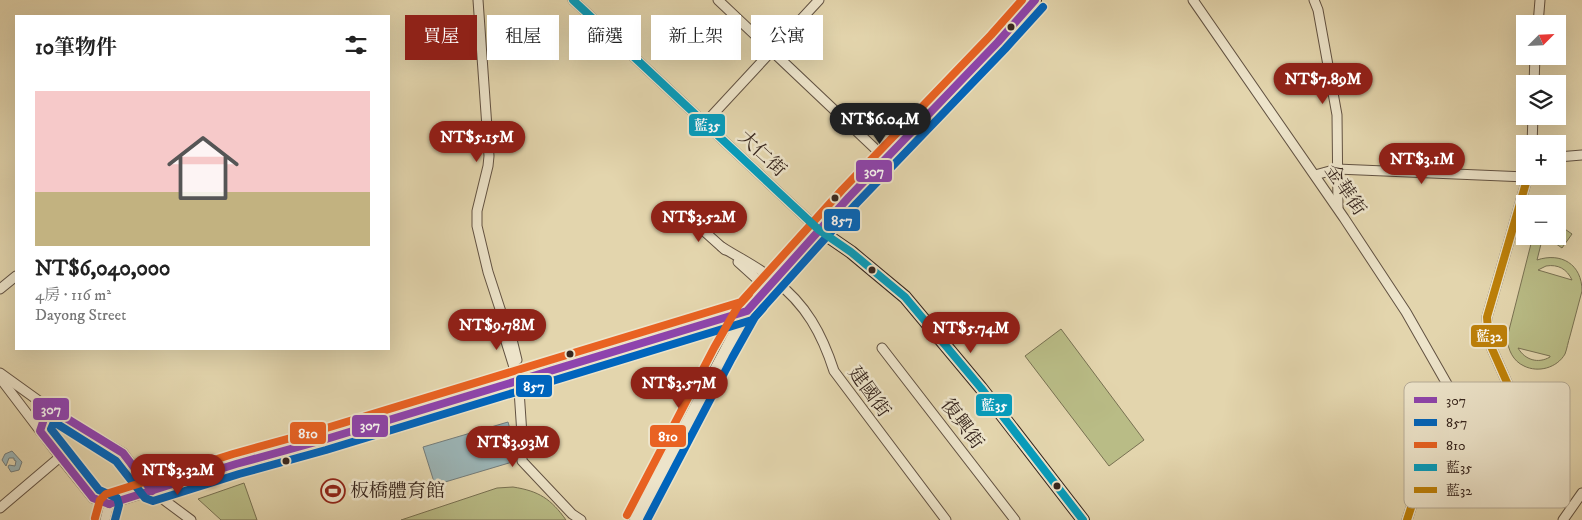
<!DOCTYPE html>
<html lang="zh-TW">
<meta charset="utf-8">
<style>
body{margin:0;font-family:"IM FELL DW Pica","Noto Serif TC",serif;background:#f2f2f2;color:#222;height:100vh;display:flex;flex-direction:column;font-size:19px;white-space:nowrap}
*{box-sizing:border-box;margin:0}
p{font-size:16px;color:#767676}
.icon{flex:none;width:28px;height:28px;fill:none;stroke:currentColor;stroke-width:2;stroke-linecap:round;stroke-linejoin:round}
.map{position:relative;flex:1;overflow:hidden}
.side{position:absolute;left:15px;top:15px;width:375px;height:335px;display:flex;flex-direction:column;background:#fff;border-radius:0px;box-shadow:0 5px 20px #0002}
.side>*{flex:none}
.banner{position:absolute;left:405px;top:15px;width:475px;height:45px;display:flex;gap:10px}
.needle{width:32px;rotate:66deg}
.buttons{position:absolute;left:1516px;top:15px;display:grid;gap:10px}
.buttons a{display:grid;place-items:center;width:50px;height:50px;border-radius:0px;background:#fff;box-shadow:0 5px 20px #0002;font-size:25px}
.price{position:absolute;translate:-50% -42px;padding:0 11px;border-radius:18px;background:#8f2418;color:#fff;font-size:16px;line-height:32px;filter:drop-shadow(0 1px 2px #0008)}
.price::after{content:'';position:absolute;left:50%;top:30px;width:15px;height:11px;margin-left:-8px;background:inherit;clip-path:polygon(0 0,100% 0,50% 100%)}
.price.current{background:#222;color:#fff}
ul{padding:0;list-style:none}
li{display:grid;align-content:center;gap:10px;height:265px;padding:0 20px}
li+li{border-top:1px solid #e0e0e0}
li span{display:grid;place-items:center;height:155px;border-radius:0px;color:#555}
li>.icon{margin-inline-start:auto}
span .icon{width:90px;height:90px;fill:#fffc;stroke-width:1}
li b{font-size:21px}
h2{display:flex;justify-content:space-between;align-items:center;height:60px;padding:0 20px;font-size:21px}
.chip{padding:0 18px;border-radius:0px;background:#fff;box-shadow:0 5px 20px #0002;font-size:18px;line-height:45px}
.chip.current{background:#8f2418;color:#fff}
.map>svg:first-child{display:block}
.green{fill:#b9bc86;stroke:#787152;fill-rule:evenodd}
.water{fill:#9bb5b7;stroke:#737c7a}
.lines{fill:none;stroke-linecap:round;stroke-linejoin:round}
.street-casing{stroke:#625242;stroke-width:11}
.secondary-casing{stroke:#37261e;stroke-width:14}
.street{stroke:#ede4ca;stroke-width:9}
.secondary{stroke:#ede4ca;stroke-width:12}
.bus-1-casing{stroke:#ede4ca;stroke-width:11}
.bus-2-casing{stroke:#ede4ca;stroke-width:11}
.bus-3-casing{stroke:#ede4ca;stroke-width:11}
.bus-4-casing{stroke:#ede4ca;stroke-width:11}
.bus-5-casing{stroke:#ede4ca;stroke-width:11}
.bus-1{stroke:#8e44ad;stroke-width:8}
.bus-2{stroke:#0065bd;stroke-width:8}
.bus-3{stroke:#e96222;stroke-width:8}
.bus-4{stroke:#069cbc;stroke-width:8}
.bus-5{stroke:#bd8009;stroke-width:8}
.bus-dot{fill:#37261e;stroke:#ede4ca;stroke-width:2}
.labels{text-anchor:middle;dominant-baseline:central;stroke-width:5;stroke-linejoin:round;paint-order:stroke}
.street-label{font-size:19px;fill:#37261e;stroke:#ede4ca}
.poi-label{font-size:19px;fill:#37261e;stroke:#ede4ca;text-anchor:start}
.key{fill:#ede4ca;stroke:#b6ab96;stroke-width:1}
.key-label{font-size:14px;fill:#37261e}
.line-badge{stroke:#ede4ca;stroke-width:2}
.badge-label{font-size:14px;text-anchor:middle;font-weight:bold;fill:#fff}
</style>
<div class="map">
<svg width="1582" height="520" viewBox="0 0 1582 520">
<rect width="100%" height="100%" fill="#e3d5ad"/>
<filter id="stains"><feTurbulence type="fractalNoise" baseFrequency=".004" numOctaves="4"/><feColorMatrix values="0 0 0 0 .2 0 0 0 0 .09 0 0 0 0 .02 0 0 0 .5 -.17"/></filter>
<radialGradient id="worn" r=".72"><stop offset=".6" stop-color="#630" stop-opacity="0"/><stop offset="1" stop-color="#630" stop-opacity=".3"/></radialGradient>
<g class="green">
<polygon points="1559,225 1572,234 1562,248 1549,239 1551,236 1558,236"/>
<path d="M1533,236H1543L1537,260C1561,252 1582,264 1582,291C1578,306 1574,321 1570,336C1568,342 1567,349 1565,354C1557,368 1538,373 1524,366C1513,361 1508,350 1507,338ZM1546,266C1558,264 1567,269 1572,280L1538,270ZM1518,348L1550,356V357C1538,364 1525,360 1518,348Z"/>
<polygon points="1061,329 1144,440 1109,466 1025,356"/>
<polygon points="244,483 257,520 221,520 198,499"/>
<path d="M513,487C539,491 551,499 566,520H401L497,488Z"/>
</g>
<g class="water">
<polygon points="508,422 519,460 435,485 423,447"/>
<polygon points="12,451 22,462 19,470 11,472 8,467 9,465 15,466 16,461 14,460 14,458 9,458 6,466 2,460 5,454"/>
</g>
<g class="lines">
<g class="street-casing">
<g id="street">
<polyline points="478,0 489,156 488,166 477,211 477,226 488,272 503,318 503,332 518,380"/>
<polyline points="573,0 819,230"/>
<polyline points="718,0 886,159"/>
<polyline points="1193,0 1344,218 1406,312 1459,405"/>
<polyline points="1314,0 1318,10 1337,115 1338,207"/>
<polyline points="1538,24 1540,0"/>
<polyline points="1534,84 1535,56"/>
<polyline points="705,123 819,0"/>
<polyline points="1532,144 1533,116"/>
<polyline points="1558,157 1582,155"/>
<polyline points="1315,175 1337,169 1528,177"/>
<polyline points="695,220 705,232 725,250"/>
<path d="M722,247C739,258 758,267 774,280C806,304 822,334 834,371L946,520"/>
<polyline points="738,262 768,289"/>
<polyline points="0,289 16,276"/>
<polyline points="503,318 509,327 517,360"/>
<polyline points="882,348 1015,520"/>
<polyline points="0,373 57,414 123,453 152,491 191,520"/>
<polyline points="518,375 522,435 522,461 572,514 581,520"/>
<polyline points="0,378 60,457 93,498 109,504"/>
<polyline points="40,431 48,407"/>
<polyline points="109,504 236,464 323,440 747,311"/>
<polyline points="0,508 60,457"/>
<polyline points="105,520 109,504"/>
<polyline points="1407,520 1419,483 1446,456 1480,441 1507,412 1517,405 1489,342 1487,317 1528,176"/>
<polyline points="1563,520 1582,493"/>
</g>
</g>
<g class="secondary-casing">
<g id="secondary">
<polyline points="819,230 851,252 905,297 981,388 1083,520"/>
<polyline points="636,520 747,311 849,197 998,42 1035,0"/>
</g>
</g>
<use href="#street" class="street"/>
<use href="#secondary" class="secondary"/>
<g class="bus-1-casing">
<g id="bus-1">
<polyline points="109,504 236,464 323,440 747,311 849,197 998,42 1035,0"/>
<polyline points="109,504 93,498 40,431 48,407 123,453 152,491"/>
</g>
</g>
<g class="bus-2-casing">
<g id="bus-2">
<polyline points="115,520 119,505 117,498 99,490 51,429 54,422 116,461 145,498 153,501 239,474 326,450 752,320 856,204 1005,49 1043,7"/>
<polyline points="647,520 732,358 755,317 763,308"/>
</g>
</g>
<g class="bus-3-casing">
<g id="bus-3">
<polyline points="627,515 714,348 738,306 749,294"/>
<polyline points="95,518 100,500 106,494 233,454 320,430 741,302 842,190 991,35 1022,0"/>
</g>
</g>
<g class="bus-4-casing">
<polyline id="bus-4" points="573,0 819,230 851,252 905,297 981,388 1083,520"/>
</g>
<g class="bus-5-casing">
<polyline id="bus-5" points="1407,520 1419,483 1446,456 1480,441 1507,412 1517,405 1489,342 1487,317 1528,176"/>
</g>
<use href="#bus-1" class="bus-1"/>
<use href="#bus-2" class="bus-2"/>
<use href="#bus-3" class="bus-3"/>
<use href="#bus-4" class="bus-4"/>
<use href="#bus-5" class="bus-5"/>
</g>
<defs>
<g id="stadium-ring" transform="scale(1.25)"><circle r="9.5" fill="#ede4ca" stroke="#8f2418" stroke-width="1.5"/><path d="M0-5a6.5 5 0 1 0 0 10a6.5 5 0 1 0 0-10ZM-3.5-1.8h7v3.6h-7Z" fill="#8f2418"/></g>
</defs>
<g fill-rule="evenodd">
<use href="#stadium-ring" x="333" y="491"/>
</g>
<g class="bus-dot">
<circle cx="1011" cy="27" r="4.5"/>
<circle cx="835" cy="198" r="4.5"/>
<circle cx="872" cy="270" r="4.5"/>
<circle cx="570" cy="354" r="4.5"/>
<circle cx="286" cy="461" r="4.5"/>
<circle cx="1057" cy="486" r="4.5"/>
</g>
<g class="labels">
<g class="street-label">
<text transform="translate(762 154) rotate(43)">大仁街</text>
<text transform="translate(1345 190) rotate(56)">金華街</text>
<text transform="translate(869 392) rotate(54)">建國街</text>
<text transform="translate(962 424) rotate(53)">復興街</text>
</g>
<g class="poi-label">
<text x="350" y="491">板橋體育館</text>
</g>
</g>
<rect x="1404" y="382" width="166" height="126" rx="8" class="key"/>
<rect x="1414" y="397" width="23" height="6" fill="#8e44ad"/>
<rect x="1414" y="419" width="23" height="7" fill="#0065bd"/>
<rect x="1414" y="442" width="23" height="6" fill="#e96222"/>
<rect x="1414" y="464" width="23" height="7" fill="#069cbc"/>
<rect x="1414" y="487" width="23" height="6" fill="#bd8009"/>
<g class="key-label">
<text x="1446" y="405">307</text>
<text x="1446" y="427">857</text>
<text x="1446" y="450">810</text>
<text x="1446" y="472">藍35</text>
<text x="1446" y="495">藍32</text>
</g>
<g class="line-badge">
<rect x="688" y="113" width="38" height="24" rx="5" fill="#069cbc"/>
<rect x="855" y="159" width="38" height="24" rx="5" fill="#8e44ad"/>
<rect x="823" y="208" width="38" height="24" rx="5" fill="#0065bd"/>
<rect x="1470" y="324" width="38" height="24" rx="5" fill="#bd8009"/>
<rect x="515" y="374" width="38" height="24" rx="5" fill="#0065bd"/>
<rect x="975" y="393" width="38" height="24" rx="5" fill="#069cbc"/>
<rect x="32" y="397" width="38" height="24" rx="5" fill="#8e44ad"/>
<rect x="351" y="414" width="38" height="24" rx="5" fill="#8e44ad"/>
<rect x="289" y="421" width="38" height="24" rx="5" fill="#e96222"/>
<rect x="649" y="424" width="38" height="24" rx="5" fill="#e96222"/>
</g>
<g class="badge-label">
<text x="707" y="130">藍35</text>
<text x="874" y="176">307</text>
<text x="842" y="225">857</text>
<text x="1489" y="341">藍32</text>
<text x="534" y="391">857</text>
<text x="994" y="410">藍35</text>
<text x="51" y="414">307</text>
<text x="370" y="430">307</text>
<text x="308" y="438">810</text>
<text x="668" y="441">810</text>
</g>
<rect width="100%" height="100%" filter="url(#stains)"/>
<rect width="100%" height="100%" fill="url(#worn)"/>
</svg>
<div class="buttons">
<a><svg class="needle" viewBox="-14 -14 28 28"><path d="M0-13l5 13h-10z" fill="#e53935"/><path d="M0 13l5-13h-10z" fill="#767676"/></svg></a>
<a><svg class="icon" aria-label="layers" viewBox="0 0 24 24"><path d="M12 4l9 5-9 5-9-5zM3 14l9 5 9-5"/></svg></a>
<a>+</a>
<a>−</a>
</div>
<b class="price" style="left:1323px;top:105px">NT$7.89M</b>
<b class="price current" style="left:880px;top:145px">NT$6.04M</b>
<b class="price" style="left:477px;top:163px">NT$5.15M</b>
<b class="price" style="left:1422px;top:185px">NT$3.1M</b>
<b class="price" style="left:699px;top:243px">NT$3.52M</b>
<b class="price" style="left:497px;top:351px">NT$9.78M</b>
<b class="price" style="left:971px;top:354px">NT$5.74M</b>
<b class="price" style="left:679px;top:409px">NT$3.57M</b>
<b class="price" style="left:513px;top:468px">NT$3.93M</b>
<b class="price" style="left:178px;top:496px">NT$3.32M</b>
<div class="banner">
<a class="chip current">買屋</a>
<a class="chip">租屋</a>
<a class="chip">篩選</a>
<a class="chip">新上架</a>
<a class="chip">公寓</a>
</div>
<section class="side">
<h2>10筆物件<svg class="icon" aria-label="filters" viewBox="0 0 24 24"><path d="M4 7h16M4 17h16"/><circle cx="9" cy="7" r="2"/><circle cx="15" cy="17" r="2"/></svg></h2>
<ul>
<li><span style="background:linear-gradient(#f6c9c9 65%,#c2b280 0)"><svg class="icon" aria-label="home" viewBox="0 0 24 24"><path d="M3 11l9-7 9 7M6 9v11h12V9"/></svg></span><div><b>NT$6,040,000</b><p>4房 · 116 m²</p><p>Dayong Street</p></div></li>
</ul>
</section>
</div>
